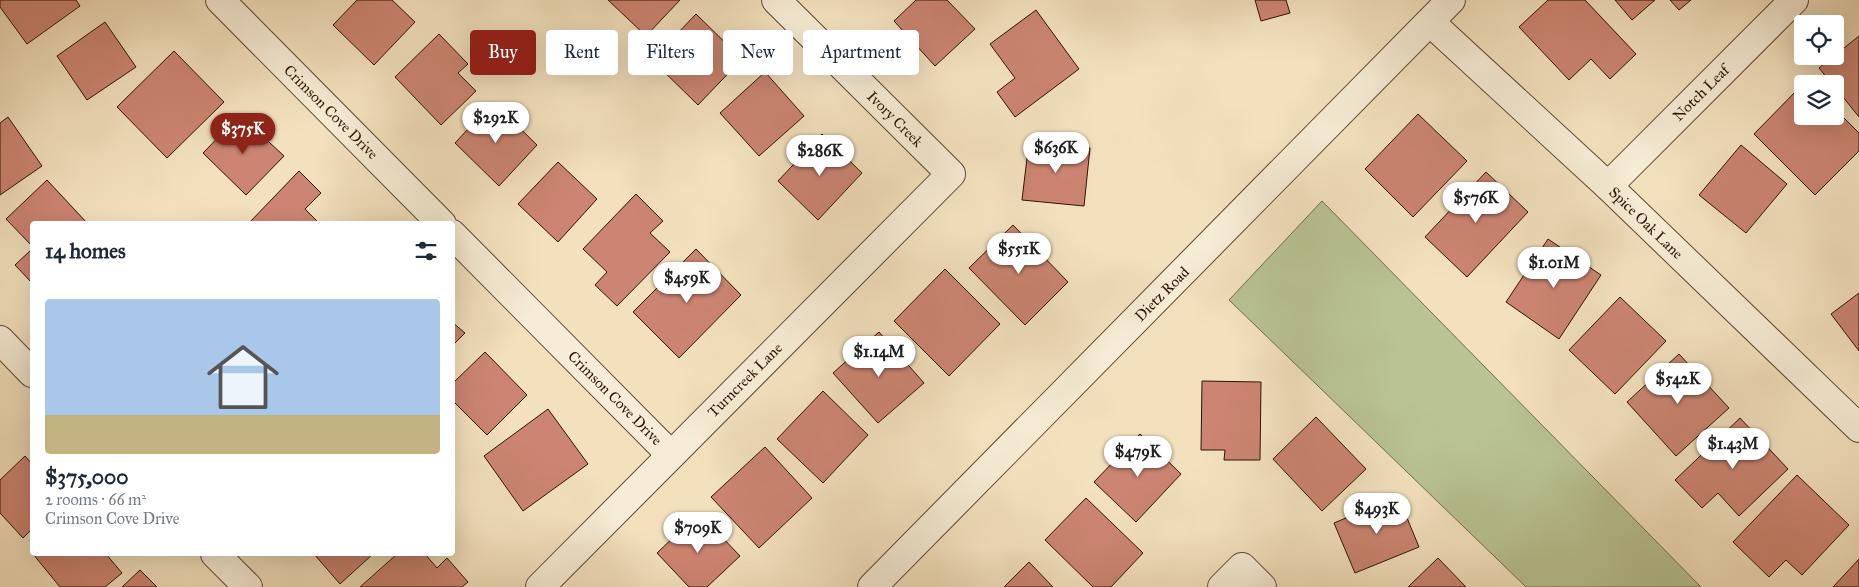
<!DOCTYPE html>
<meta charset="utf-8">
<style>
body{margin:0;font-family:"IM FELL Great Primer",serif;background:#f2f2f3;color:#1f2937;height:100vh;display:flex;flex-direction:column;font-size:19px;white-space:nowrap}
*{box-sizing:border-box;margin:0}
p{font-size:16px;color:#747a83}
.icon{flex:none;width:28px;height:28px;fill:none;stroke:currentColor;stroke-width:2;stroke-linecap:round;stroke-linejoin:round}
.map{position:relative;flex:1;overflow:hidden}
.details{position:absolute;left:30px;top:221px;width:425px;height:335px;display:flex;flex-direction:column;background:#fff;border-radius:5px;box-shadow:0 5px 20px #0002}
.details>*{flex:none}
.hud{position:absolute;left:470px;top:30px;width:475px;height:45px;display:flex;gap:10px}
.fabs{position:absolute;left:1794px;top:15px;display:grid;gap:10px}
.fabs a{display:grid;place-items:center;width:50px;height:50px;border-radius:5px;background:#fff;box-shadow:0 5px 20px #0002;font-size:25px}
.price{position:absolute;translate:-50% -42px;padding:0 11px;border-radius:18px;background:#fff;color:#222;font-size:16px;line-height:32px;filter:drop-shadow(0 1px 2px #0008)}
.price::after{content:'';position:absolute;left:50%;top:30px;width:15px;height:11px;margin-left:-8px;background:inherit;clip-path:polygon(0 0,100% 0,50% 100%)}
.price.current{background:#8f2418;color:#fff}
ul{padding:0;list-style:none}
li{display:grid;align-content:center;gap:10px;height:265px;padding:0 15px}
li+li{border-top:1px solid #e0e1e3}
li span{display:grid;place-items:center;height:155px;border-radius:5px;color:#555}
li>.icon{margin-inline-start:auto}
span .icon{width:90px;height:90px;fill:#fffc;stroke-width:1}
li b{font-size:21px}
h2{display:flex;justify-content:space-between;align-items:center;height:60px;padding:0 15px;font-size:21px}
.pill{padding:0 18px;border-radius:5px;background:#fff;box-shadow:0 5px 20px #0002;font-size:18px;line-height:45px}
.pill.current{background:#8f2418;color:#fff}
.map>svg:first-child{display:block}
.green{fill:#b9c393;stroke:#746b4c}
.building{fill:#cc8572;stroke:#2e1305}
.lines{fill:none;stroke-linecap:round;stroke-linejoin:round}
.minor-casing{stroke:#5f4633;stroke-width:30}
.minor{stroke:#f7ecd5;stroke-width:28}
.labels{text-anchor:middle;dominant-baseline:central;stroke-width:4.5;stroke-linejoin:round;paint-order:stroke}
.street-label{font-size:15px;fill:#2e1305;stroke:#f7ecd5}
</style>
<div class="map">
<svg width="1859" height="587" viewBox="0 0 1859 587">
<rect width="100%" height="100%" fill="#f3e1be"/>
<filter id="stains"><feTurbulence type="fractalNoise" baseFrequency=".004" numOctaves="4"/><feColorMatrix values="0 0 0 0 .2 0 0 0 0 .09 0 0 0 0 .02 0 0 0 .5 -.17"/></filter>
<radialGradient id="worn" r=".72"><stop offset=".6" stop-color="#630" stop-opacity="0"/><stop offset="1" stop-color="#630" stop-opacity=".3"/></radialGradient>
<polygon class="green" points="1322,201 1701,587 1526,587 1229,300"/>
<g class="building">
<polygon points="0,0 76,0 80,6 27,44 0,7"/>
<polygon points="357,0 392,0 415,22 374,65 333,25"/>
<polygon points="608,0 680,0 646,36"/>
<polygon points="916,0 947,0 975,29 935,66 894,21"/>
<polygon points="1255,0 1286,0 1290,13 1261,21"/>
<polygon points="1548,0 1585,0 1636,54 1610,79 1591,59 1569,80 1519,27"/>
<polygon points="1615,0 1655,0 1632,20"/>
<polygon points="1670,0 1691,0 1679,10"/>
<polygon points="1036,10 1079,69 1015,117 997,92 1015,78 990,44"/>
<polygon points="696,14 742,59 698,105 652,60"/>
<polygon points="105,22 136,67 87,100 57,56"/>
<polygon points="439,34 468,64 458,73 476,91 441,125 395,77"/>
<polygon points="1859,36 1859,117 1835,87 1835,84 1832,84 1819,68"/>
<polygon points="174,51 224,102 167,158 117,107"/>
<polygon points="765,72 804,116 759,156 720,113"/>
<polygon points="1802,85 1802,116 1835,116 1835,109 1859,133 1859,151 1815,195 1754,134"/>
<polygon points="493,102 537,145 499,186 455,143"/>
<polygon points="1418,114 1467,161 1413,217 1365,169"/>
<polygon points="240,115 284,156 246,195 203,153"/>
<polygon points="8,117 42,166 0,195 0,123"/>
<polygon points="822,134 862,173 818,220 778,181"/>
<polygon points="1029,141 1090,148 1084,206 1022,200"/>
<polygon points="1741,145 1787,184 1746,233 1699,195"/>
<polygon points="558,162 597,199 558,242 518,204"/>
<polygon points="299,171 321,193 305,209 320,224 248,224"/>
<polygon points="1486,172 1528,212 1467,277 1425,237"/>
<polygon points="47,180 88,224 32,224 32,246 6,219"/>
<polygon points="636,194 663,221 650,233 670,252 617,306 595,285 607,272 583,249"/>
<polygon points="1013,225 1068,282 1025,325 969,268"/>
<polygon points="1548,239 1601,275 1559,339 1506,302"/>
<polygon points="32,249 32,283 15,265"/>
<polygon points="696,249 741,295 679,358 633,312"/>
<polygon points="945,269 1000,324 949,376 894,321"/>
<polygon points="1859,293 1859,351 1831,314"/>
<polygon points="1620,297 1666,341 1615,394 1569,350"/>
<polygon points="452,322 465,333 452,346"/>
<polygon points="879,332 924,383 878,423 833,373"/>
<polygon points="485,352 527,395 487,435 452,400 452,384"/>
<polygon points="1679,354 1729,408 1676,456 1627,402"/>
<polygon points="1202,381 1261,382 1260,460 1224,460 1225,450 1201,450"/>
<polygon points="823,391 868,435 823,483 777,439"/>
<polygon points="548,409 588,464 523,511 484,456"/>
<polygon points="1316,417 1366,469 1322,511 1273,459"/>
<polygon points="1740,418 1788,469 1739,516 1718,493 1702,508 1675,480"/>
<polygon points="1140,434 1181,474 1136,522 1094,482"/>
<polygon points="765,447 812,498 759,548 711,497"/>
<polygon points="25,456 32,464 32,529 23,538 0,513 0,480"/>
<polygon points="1797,475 1849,525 1802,575 1786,560 1769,577 1733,542"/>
<polygon points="1398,496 1419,547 1355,573 1334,523"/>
<polygon points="1086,498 1143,553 1111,587 1093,587 1045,540"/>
<polygon points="699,513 740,556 707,587 689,587 657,553"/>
<polygon points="33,554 106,554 122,573 105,587 60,587"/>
<polygon points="314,554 373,554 340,584"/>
<polygon points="397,554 425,554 437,568 447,558 468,582 462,587 360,587"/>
<polygon points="1438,558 1466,587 1408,587"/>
<polygon points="1859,559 1859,587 1833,587"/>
<polygon points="1029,562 1053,587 1004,587"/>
<polygon points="140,570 157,587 122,587"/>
</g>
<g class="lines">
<g class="minor-casing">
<g id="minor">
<polyline points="220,0 442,224"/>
<polyline points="1430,22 1608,186 1859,428"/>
<polyline points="1608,186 1794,0"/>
<polyline points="452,234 671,455"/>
<polyline points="0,340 32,373"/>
<polyline points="215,554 248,587"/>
<polyline points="540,587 951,174 776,0"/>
<polyline points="872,587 1451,0"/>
<polyline points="1222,587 1242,567 1262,587"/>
</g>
</g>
<use href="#minor" class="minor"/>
</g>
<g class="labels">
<g class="street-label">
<text transform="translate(1701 93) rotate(-45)">Notch Leaf</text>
<text transform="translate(331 112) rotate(45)">Crimson Cove Drive</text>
<text transform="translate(895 119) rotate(45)">Ivory Creek</text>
<text transform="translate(1646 223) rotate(44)">Spice Oak Lane</text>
<text transform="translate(1162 294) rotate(-45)">Dietz Road</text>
<text transform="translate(745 380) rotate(-45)">Turncreek Lane</text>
<text transform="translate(615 398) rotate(45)">Crimson Cove Drive</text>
</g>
</g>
<rect width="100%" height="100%" filter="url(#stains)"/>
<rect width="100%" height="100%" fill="url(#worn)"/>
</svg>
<div class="fabs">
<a><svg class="icon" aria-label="locate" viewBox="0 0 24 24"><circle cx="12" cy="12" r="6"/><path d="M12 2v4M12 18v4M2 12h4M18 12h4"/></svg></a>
<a><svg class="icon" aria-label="layers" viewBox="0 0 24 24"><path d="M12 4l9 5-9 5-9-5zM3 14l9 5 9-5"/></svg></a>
</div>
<b class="price" style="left:496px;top:144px">$292K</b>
<b class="price current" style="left:243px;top:155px">$375K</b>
<b class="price" style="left:1056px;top:174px">$636K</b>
<b class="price" style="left:820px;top:177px">$286K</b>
<b class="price" style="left:1476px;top:224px">$576K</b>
<b class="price" style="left:1019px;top:275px">$551K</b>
<b class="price" style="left:1554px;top:289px">$1.01M</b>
<b class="price" style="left:687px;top:304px">$459K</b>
<b class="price" style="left:879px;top:378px">$1.14M</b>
<b class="price" style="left:1678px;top:405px">$542K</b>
<b class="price" style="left:1733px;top:470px">$1.43M</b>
<b class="price" style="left:1138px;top:478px">$479K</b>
<b class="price" style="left:1377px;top:535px">$493K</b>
<b class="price" style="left:698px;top:554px">$709K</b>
<div class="hud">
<a class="pill current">Buy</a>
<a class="pill">Rent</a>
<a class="pill">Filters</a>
<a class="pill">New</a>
<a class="pill">Apartment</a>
</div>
<section class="details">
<h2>14 homes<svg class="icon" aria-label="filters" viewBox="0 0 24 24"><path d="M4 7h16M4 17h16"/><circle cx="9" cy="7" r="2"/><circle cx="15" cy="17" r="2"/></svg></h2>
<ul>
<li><span style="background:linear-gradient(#a9c7e8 75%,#c2b280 0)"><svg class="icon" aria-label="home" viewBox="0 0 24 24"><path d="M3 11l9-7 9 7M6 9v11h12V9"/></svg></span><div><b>$375,000</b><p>2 rooms · 66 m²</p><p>Crimson Cove Drive</p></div></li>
</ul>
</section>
</div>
